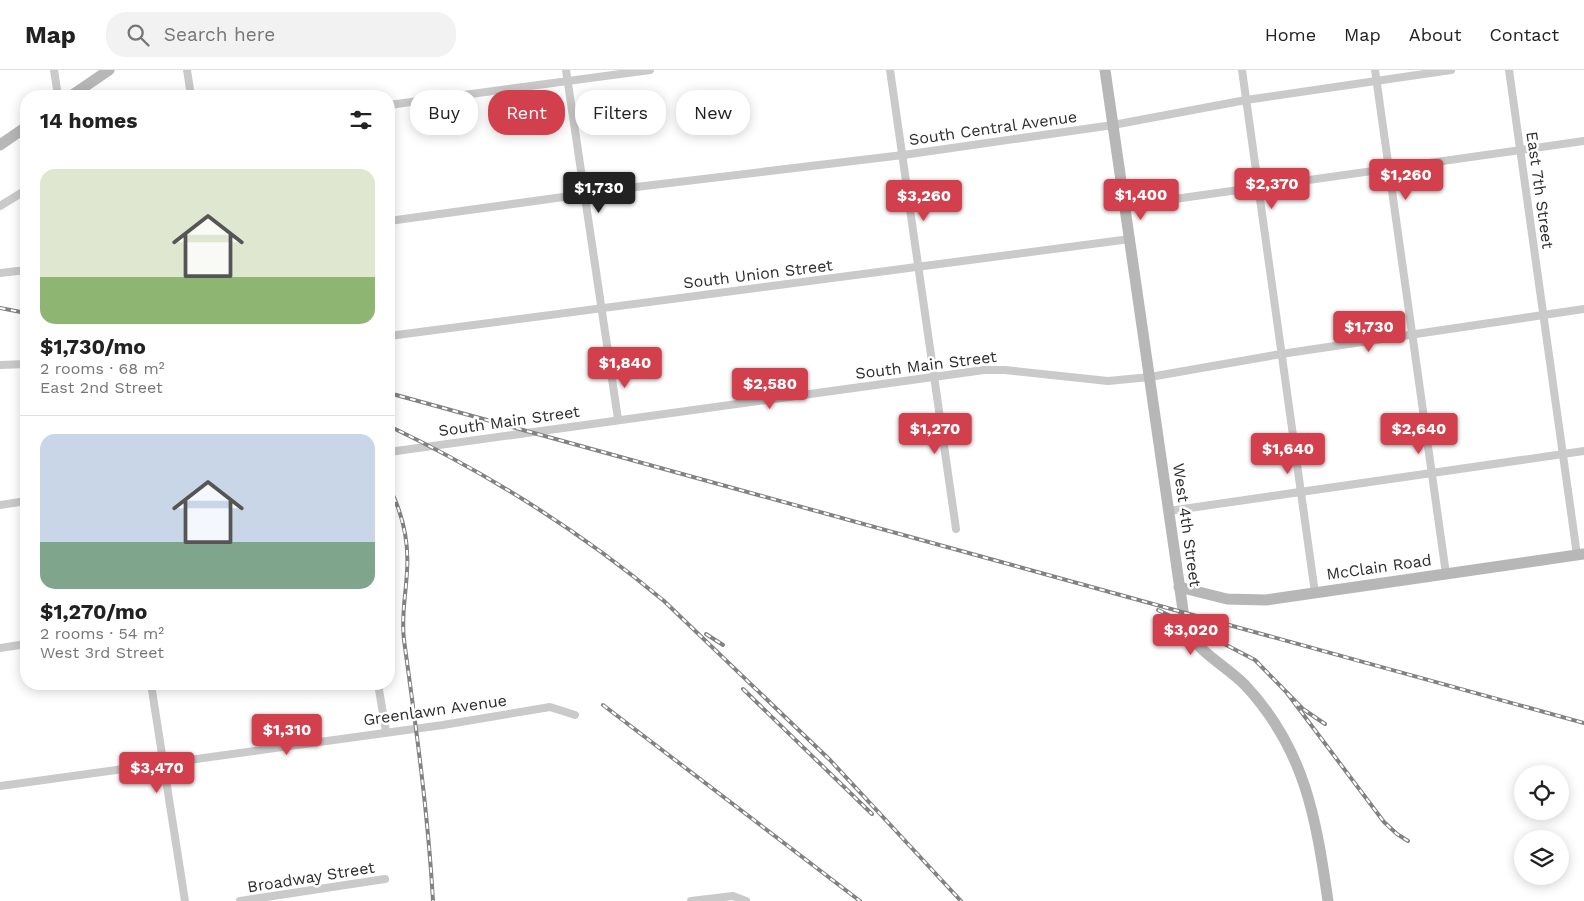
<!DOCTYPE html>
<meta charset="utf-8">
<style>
body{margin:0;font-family:"Work Sans",sans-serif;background:#f2f2f2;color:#222;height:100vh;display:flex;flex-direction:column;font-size:19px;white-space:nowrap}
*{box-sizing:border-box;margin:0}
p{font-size:16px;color:#767676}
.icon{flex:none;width:28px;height:28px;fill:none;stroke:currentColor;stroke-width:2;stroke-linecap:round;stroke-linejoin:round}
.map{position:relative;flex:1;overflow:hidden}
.details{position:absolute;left:20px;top:20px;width:375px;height:600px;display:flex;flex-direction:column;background:#fff;border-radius:20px;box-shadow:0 2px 12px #0003}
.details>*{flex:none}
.top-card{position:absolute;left:410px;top:20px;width:475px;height:45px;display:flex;gap:10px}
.buttons{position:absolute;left:1514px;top:695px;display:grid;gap:10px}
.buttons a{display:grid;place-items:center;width:55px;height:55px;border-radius:50%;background:#fff;box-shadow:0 2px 12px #0003;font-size:25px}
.price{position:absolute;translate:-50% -42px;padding:0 11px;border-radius:5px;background:#d2404d;color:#fff;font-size:16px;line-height:32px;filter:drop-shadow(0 1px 2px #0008)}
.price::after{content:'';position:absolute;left:50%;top:30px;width:15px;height:11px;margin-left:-8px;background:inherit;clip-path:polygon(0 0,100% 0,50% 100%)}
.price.active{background:#222;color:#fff}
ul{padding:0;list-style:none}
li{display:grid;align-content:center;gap:10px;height:265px;padding:0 20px}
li+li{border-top:1px solid #e0e0e0}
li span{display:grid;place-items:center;height:155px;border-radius:15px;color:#555}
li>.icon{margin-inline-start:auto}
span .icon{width:90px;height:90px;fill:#fffc;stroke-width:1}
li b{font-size:21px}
h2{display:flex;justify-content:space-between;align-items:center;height:60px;padding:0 20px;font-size:21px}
.chip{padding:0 18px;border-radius:20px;background:#fff;box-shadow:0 2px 12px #0003;font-size:18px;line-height:45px}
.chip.active{background:#d2404d;color:#fff}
header{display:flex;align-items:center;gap:30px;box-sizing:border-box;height:70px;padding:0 25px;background:#fff;border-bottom:1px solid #e0e0e0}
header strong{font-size:24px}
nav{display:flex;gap:28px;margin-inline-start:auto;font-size:18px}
.search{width:350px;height:45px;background:#f2f2f2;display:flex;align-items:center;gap:12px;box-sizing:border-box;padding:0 18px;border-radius:20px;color:#767676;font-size:19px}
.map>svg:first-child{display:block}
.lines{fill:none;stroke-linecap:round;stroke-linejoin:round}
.street{stroke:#cacaca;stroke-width:8}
.secondary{stroke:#b7b7b7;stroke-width:11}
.rail-casing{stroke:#828282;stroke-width:4}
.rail{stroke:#fff;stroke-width:2;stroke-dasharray:5.5;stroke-linecap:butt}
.labels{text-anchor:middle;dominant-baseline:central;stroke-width:5;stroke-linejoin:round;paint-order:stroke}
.street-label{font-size:16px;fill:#2d2d2d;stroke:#fff}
</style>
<header>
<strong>Map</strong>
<div class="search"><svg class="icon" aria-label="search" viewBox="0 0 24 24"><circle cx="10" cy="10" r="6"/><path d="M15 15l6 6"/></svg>Search here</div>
<nav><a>Home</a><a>Map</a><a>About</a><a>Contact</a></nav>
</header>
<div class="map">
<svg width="1584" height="831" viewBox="0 0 1584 831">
<rect width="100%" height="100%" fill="#fff"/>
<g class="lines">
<g class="street">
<polyline points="54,0 58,26"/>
<polyline points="187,0 191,26"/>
<polyline points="566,0 618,349"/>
<polyline points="890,0 956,459"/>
<polyline points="1242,0 1315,523"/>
<polyline points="1375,0 1446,504"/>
<polyline points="1509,0 1577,485"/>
<polyline points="389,35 650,0"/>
<polyline points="0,136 26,120"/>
<polyline points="1125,136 1584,71"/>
<polyline points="389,151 636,117 903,85 1113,55 1246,30 1451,0"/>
<polyline points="0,203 26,200"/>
<polyline points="389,266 1130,169"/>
<polyline points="0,295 26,294"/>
<polyline points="389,382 984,300 1005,300 1108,311 1150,307 1281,284 1584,239"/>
<polyline points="0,435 26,431"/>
<polyline points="1169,441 1584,381"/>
<polyline points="0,578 26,574"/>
<polyline points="151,614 185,831"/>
<polyline points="378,614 386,661"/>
<polyline points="0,716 443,655 550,637 575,645"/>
<polyline points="240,831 385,809"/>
<polyline points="691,831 733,826 746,831"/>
</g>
<g class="secondary">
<path d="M1105,0L1185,554C1194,581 1226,595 1245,615C1305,679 1316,748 1328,831"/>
<polyline points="71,26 109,0"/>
<polyline points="0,75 26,57"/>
<polyline points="1179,517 1227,529 1266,530 1584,484"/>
</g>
<g class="rail-casing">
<g id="rail">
<polyline points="0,238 26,243"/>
<polyline points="389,323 1584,653"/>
<path d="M389,356C487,403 580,461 664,531L830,690L961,831"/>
<path d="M389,417C402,442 409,472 407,501C406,524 401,546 404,570C416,657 428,743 433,831"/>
<polyline points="1158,540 1193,557 1213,569"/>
<polyline points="706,564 723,575"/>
<polyline points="1209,566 1255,590 1303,639 1325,654"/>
<polyline points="743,619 872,744"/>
<polyline points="1287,623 1384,752 1397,764 1408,771"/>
<polyline points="603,635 860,831"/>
</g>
</g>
<use href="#rail" class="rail"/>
</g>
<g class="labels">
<g class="street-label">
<text transform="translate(993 58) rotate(-8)">South Central Avenue</text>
<text transform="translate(1540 120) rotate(82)">East 7th Street</text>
<text transform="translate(758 204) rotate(-7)">South Union Street</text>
<text transform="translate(926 295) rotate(-7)">South Main Street</text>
<text transform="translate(509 351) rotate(-8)">South Main Street</text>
<text transform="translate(1187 455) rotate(82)">West 4th Street</text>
<text transform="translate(1379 497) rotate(-8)">McClain Road</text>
<text transform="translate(435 640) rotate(-8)">Greenlawn Avenue</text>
<text transform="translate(311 807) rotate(-9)">Broadway Street</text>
</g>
</g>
</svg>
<div class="buttons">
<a><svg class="icon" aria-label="locate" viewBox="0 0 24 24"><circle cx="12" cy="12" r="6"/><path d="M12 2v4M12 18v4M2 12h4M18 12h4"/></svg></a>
<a><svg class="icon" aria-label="layers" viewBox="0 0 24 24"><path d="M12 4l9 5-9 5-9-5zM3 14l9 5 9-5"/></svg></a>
</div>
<b class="price" style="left:1406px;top:131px">$1,260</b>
<b class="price" style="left:1272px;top:140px">$2,370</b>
<b class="price active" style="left:599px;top:144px">$1,730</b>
<b class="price" style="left:1141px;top:151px">$1,400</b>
<b class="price" style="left:924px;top:152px">$3,260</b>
<b class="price" style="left:1369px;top:283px">$1,730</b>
<b class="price" style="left:625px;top:319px">$1,840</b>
<b class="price" style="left:770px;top:340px">$2,580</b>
<b class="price" style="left:935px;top:385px">$1,270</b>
<b class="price" style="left:1419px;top:385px">$2,640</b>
<b class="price" style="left:1288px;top:405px">$1,640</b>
<b class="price" style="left:1191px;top:586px">$3,020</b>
<b class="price" style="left:287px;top:686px">$1,310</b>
<b class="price" style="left:157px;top:724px">$3,470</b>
<div class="top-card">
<a class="chip">Buy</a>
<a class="chip active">Rent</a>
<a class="chip">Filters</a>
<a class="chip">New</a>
</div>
<section class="details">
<h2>14 homes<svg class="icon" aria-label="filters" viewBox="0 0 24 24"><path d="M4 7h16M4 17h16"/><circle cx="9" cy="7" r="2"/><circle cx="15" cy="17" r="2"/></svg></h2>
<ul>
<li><span style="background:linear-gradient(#dfe7d0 70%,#8fb573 0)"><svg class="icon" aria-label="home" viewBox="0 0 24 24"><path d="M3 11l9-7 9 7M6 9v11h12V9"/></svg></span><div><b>$1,730/mo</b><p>2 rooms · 68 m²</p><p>East 2nd Street</p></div></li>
<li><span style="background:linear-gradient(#c9d6e8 70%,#7fa58c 0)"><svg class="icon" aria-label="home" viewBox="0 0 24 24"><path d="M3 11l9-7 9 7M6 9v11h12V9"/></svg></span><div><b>$1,270/mo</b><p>2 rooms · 54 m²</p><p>West 3rd Street</p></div></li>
</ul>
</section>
</div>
